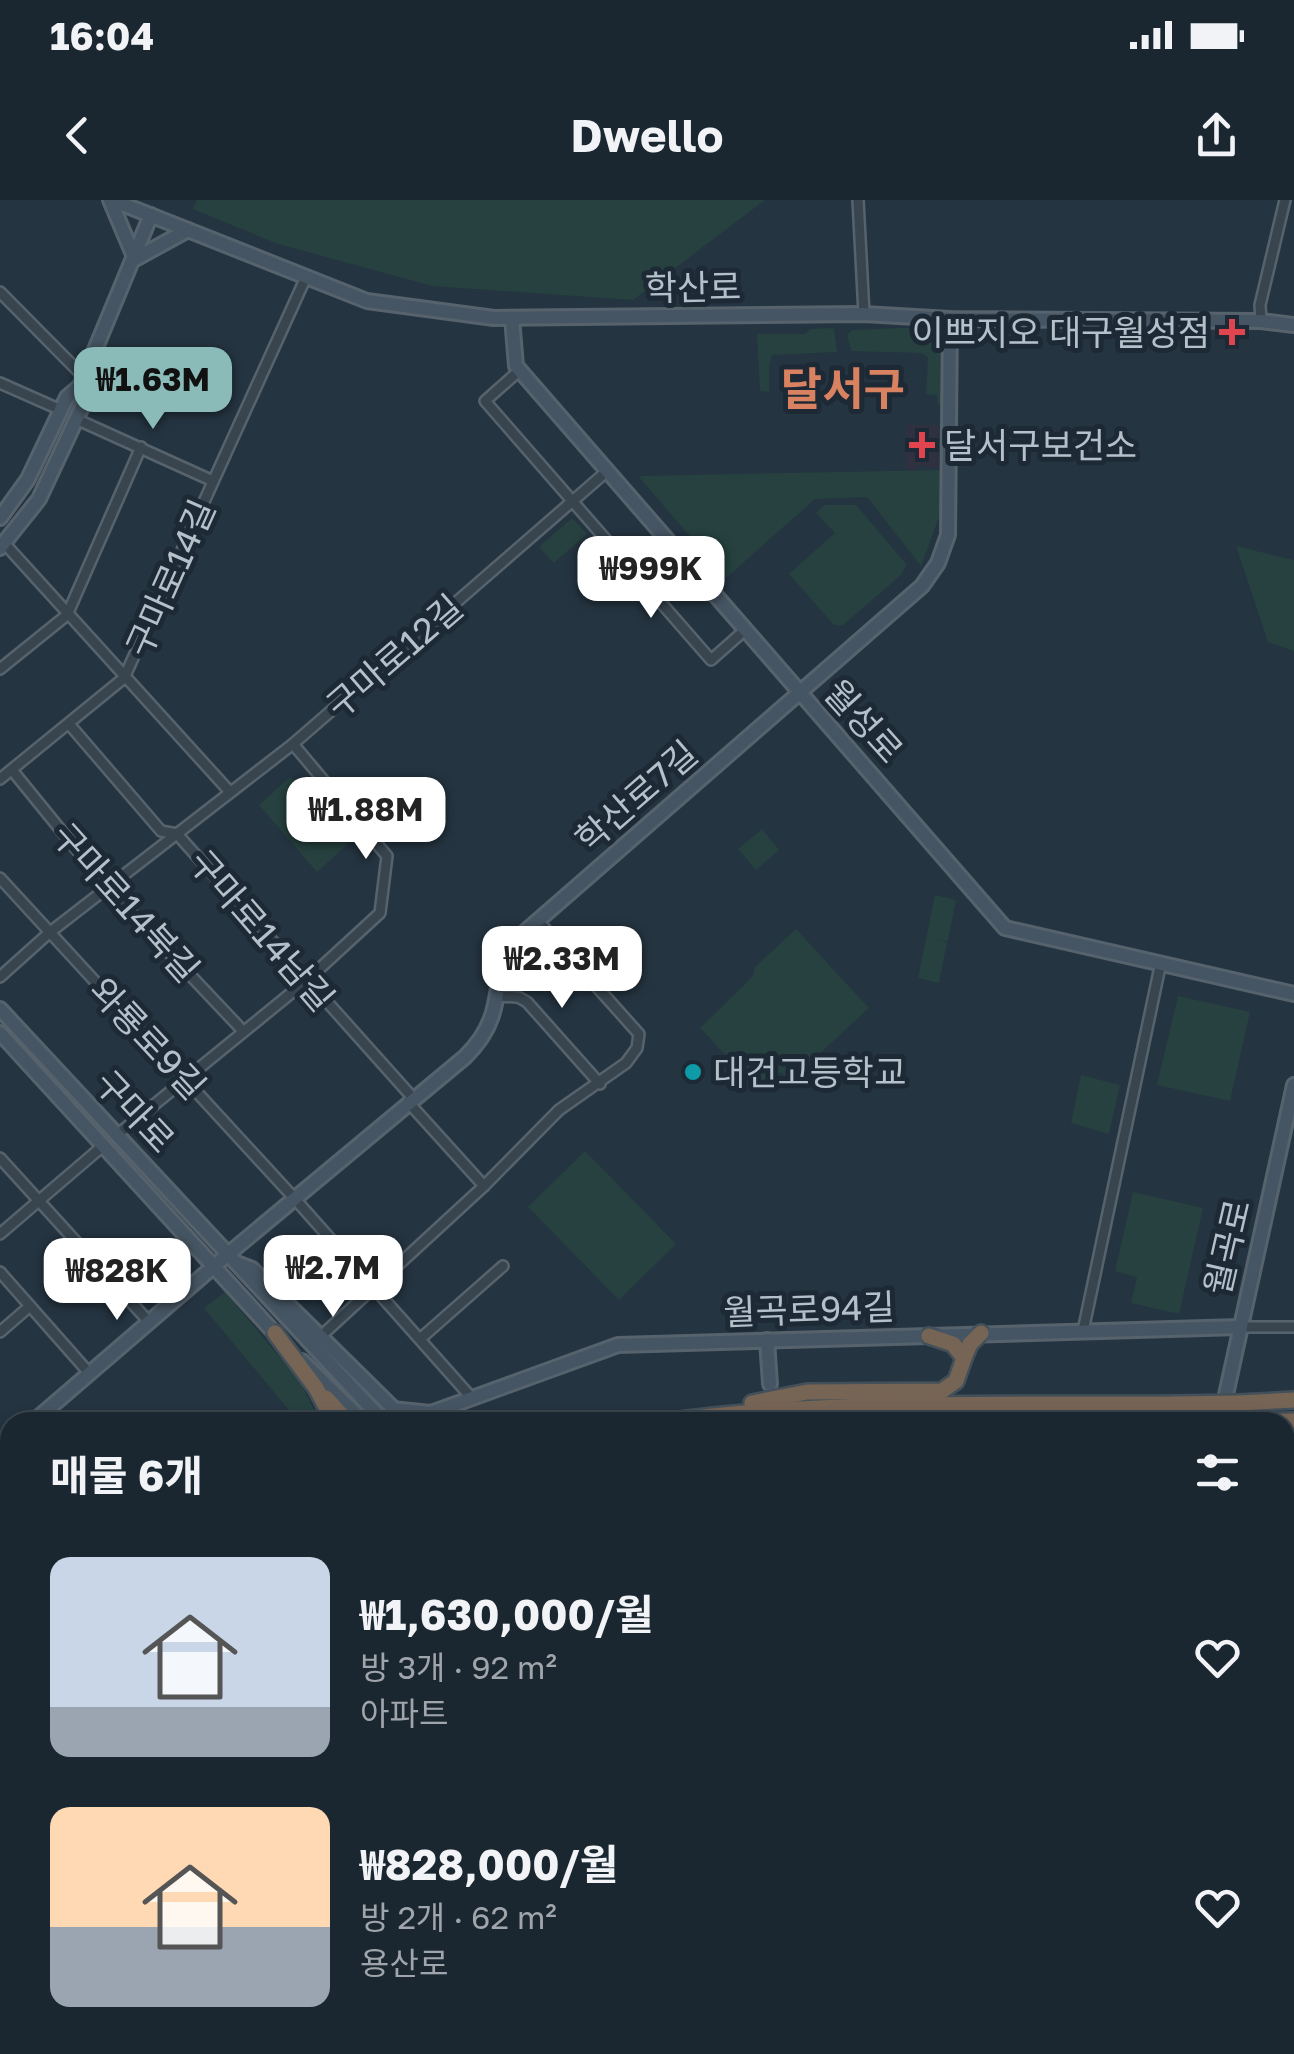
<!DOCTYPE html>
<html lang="ko">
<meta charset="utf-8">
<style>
body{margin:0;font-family:"Golos Text","Noto Sans KR",sans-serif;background:#242f38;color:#f1f3f6;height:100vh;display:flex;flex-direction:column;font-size:38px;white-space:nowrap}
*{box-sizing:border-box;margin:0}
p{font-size:32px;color:#a0a5ab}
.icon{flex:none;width:55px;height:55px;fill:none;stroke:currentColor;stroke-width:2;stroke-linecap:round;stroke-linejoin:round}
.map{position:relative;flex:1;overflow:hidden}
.details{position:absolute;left:0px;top:1212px;width:1295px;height:642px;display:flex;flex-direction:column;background:#1b2730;border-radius:30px 30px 0 0;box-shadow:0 5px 15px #0003,0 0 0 2px #39444c}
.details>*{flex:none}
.price{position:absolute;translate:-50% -85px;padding:0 22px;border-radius:20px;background:#fff;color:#222;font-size:32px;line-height:65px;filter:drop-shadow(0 2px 5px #0008)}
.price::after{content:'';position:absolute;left:50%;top:60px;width:30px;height:22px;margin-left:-15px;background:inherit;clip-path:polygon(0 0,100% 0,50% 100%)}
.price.selected{background:#8bbbb9;color:#111}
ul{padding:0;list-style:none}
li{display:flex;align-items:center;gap:30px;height:250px;padding:0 50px}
li span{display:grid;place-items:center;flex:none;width:280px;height:200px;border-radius:20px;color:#555}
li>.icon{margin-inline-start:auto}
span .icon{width:120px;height:120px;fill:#fffc;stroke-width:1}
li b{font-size:42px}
h2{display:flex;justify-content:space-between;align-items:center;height:120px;padding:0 50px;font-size:42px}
.status{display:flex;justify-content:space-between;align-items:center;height:70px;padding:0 50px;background:#1b2730;direction:ltr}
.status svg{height:28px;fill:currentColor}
header{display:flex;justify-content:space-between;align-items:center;height:130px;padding:0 50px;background:#1b2730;font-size:45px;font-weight:700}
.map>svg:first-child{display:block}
.medical{fill:#303140}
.green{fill:#26413f}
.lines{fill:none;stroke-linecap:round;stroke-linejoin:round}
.river{stroke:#375367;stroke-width:15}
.street-casing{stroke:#56636d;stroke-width:14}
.secondary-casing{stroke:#56636d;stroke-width:18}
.highway-casing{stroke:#43505a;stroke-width:20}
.street{stroke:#38454f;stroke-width:9}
.secondary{stroke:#465563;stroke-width:12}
.highway{stroke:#766455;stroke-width:15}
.highway-bridge-casing{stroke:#43505a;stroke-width:20;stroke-linecap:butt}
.highway-bridge{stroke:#766455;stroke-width:15}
.health-dot{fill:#e0444e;stroke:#1d2a35;stroke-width:4}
.culture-dot{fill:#0f9aa8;stroke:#1d2a35;stroke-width:4}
.labels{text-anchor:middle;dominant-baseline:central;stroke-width:10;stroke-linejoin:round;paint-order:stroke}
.street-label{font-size:35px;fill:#b4c0ca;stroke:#1d2a35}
.poi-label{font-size:35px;fill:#b4c0ca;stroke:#1d2a35;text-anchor:start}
.district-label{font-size:45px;font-weight:bold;fill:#d88261;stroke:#1d2a35}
</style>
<div class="status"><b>16:04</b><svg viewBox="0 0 49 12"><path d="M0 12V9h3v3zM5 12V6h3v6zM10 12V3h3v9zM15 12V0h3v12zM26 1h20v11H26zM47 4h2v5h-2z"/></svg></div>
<header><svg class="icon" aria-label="back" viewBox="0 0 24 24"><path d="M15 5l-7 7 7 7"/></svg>Dwello<svg class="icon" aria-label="share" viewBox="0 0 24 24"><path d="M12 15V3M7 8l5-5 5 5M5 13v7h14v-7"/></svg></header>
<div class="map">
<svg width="1294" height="1854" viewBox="0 0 1294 1854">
<rect width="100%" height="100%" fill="#243440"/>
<polygon class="medical" points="906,225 938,225 938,269 918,265 917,269 906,269"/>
<g class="green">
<polygon points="197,0 765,0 633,100 432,86 275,43 193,9"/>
<path d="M927,127C955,135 946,183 947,206L938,205L937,195L926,194L928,157L922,153L851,151L847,135L852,130Z"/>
<polygon points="834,128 837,152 772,155 769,167 769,192 760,191 757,134 805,134 811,129"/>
<polygon points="941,270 941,312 921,366 867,297 815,299 726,378 638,276"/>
<polygon points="825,305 856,305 907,365 901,375 842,426 834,425 789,374 835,333 816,313"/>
<polygon points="572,318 587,334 554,363 539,347"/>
<polygon points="1236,346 1294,360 1294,451 1268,442"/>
<polygon points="290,577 348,644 317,672 259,605"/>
<polygon points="762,629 779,650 756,670 738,649"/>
<polygon points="935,695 956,700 948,741 939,740 947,742 939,783 918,778"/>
<polygon points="796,729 869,808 790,881 781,872 759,890 700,828 753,776 755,767"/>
<polygon points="1178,796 1250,812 1230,901 1157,885"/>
<polygon points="1081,875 1120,885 1109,934 1071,923"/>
<polygon points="585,951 676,1044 619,1100 528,1007"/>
<polygon points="1133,992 1203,1008 1179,1114 1131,1103 1137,1077 1115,1071"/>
<polygon points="225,1092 300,1181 320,1222 299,1222 204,1108"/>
<polygon points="10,1432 10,1549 0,1561 0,1441"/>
<polygon points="84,1845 155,1845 166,1854 95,1854"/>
</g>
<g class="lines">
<polyline class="river" points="179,1845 190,1854"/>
<g class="street-casing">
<g id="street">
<polyline points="858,0 864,114"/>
<polyline points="0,92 84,177"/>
<polyline points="1261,121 1260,105 1285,0"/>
<polyline points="520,170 485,201 711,460 745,430"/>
<polyline points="0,183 61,210"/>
<polyline points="76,219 213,281"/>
<polyline points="5,344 230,592"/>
<polyline points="0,469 67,415 141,247"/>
<polyline points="69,524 161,631 177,634 413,898"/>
<polyline points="12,570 107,687 243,831"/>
<polyline points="0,579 124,478 306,77"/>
<polyline points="0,678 295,999 470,1196"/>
<polyline points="0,777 49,733 293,544 606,272"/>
<polyline points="496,796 518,797 527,802 600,884"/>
<polyline points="408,902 484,986 559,910 626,863 637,848 639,834 538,721"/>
<polyline points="117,935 306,781 380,713 387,656 293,544"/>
<polyline points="0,958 150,1123"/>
<polyline points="0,1034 104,945"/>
<polyline points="0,1072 90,1174"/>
<polyline points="1240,1127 1294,1127"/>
<polyline points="1083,1131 1161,762"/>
<polyline points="0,1132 30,1106"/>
<polyline points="320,1137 484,986"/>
<polyline points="420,1139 503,1066"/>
<polyline points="1285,1369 1294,1371"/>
<polyline points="0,1386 10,1398"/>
<polyline points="77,1845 88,1854"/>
<polyline points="582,1845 590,1854"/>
<polyline points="780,1845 789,1854"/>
<polyline points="9,1854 12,1845"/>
<polyline points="237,1854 243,1845"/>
</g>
</g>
<g class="secondary-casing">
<g id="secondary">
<polyline points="110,0 135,59 188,30"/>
<polyline points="112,0 367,101 494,118 864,114 950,119 1261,121 1294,125"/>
<polyline points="512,118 516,166 1005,728 1294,794"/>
<polyline points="0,318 28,279 67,197 80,186 151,15"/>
<polyline points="0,348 39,299 83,205 80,186"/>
<polyline points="0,809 384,1222"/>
<polyline points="0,833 281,1140"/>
<polyline points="239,1064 252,1069 407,1222"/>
<polyline points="767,1140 770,1184"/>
<polyline points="302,1161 364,1222"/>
<polyline points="392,1209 431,1213 618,1145 1240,1127"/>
<path d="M33,1222L227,1055L465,857C499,824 496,796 503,751L922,386L938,363L948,335L950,119"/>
<polyline points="1220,1222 1294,885"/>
<polyline points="0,1251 10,1242"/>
<polyline points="1285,1474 1294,1474"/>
<polyline points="1285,1563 1294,1563"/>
<polyline points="985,1845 994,1854"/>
<polyline points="387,1854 397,1845"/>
<polyline points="712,1854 723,1845"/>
<polyline points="1007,1854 1017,1845"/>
</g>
</g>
<g class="highway-casing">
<g id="highway">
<polyline points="275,1133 316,1188 334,1222"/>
<polyline points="964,1158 970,1144 981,1133"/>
<polyline points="326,1198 348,1222"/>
<polyline points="752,1203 807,1192 942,1191 956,1181 964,1158 953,1144 929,1136"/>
<polyline points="1238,1203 1294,1200"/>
<path d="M665,1222C833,1198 1005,1206 1175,1204"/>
<polyline points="1098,1222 1171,1221"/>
<polyline points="1234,1222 1294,1221"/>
<polyline points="1285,1242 1294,1241"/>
<polyline points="1285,1262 1294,1262"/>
<polyline points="1285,1294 1294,1295"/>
<polyline points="1285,1311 1294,1312"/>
<polyline points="0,1663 10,1650"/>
<polyline points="0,1698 10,1683"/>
<polyline points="0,1733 10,1717"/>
<polyline points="0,1779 10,1756"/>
</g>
</g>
<use href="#street" class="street"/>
<use href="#secondary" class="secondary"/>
<use href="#highway" class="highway"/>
<g class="highway-bridge-casing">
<g id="highway-bridge">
<polyline points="1175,1204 1238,1203"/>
<polyline points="1171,1221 1234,1222"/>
</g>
</g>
<use href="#highway-bridge" class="highway-bridge"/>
</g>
<g class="health-dot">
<path d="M1227 117h10v10h10v10h-10v10h-10v-10h-10v-10h10z"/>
<path d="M917 230h10v10h10v10h-10v10h-10v-10h-10v-10h10z"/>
</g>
<circle class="culture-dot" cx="693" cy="872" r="10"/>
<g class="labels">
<g class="street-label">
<text transform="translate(693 87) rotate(-1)">학산로</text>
<text transform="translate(170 378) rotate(-66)">구마로14길</text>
<text transform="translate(394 456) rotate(-41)">구마로12길</text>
<text transform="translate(864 521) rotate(48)">월성로</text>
<text transform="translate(636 596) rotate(-41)">학산로7길</text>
<text transform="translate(126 702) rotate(48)">구마로14북길</text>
<text transform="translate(262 730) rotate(49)">구마로14남길</text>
<text transform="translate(148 838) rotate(47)">와룡로9길</text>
<text transform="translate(135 911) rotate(47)">구마로</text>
<text transform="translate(1227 1047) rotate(-77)">월곡로</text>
<text transform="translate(809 1109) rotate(-2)">월곡로94길</text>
</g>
<g class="poi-label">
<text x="1210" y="132" text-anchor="end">이쁘지오 대구월성점</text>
<text x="944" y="245">달서구보건소</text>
<text x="713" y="872">대건고등학교</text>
</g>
<g class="district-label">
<text x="843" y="188">달서구</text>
</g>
</g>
</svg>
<b class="price selected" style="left:153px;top:232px">₩1.63M</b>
<b class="price" style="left:651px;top:421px">₩999K</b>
<b class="price" style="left:366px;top:662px">₩1.88M</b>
<b class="price" style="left:562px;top:811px">₩2.33M</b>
<b class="price" style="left:333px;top:1120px">₩2.7M</b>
<b class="price" style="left:117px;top:1123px">₩828K</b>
<section class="details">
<h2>매물 6개<svg class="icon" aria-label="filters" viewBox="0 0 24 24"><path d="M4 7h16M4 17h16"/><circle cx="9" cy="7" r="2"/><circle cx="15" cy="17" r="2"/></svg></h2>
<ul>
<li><span style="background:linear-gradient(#c9d6e8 75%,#9aa5b1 0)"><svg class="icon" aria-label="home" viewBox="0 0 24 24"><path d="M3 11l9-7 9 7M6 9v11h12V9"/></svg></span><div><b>₩1,630,000/월</b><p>방 3개 · 92 m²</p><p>아파트</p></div><svg class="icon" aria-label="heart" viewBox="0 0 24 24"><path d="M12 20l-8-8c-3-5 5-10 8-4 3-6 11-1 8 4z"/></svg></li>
<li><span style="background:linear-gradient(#ffd9b3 60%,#9aa5b1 0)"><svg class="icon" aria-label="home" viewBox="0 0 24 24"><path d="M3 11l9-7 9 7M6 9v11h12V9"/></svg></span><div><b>₩828,000/월</b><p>방 2개 · 62 m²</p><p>용산로</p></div><svg class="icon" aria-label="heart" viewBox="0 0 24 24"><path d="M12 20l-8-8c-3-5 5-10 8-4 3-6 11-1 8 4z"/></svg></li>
</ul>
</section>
</div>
